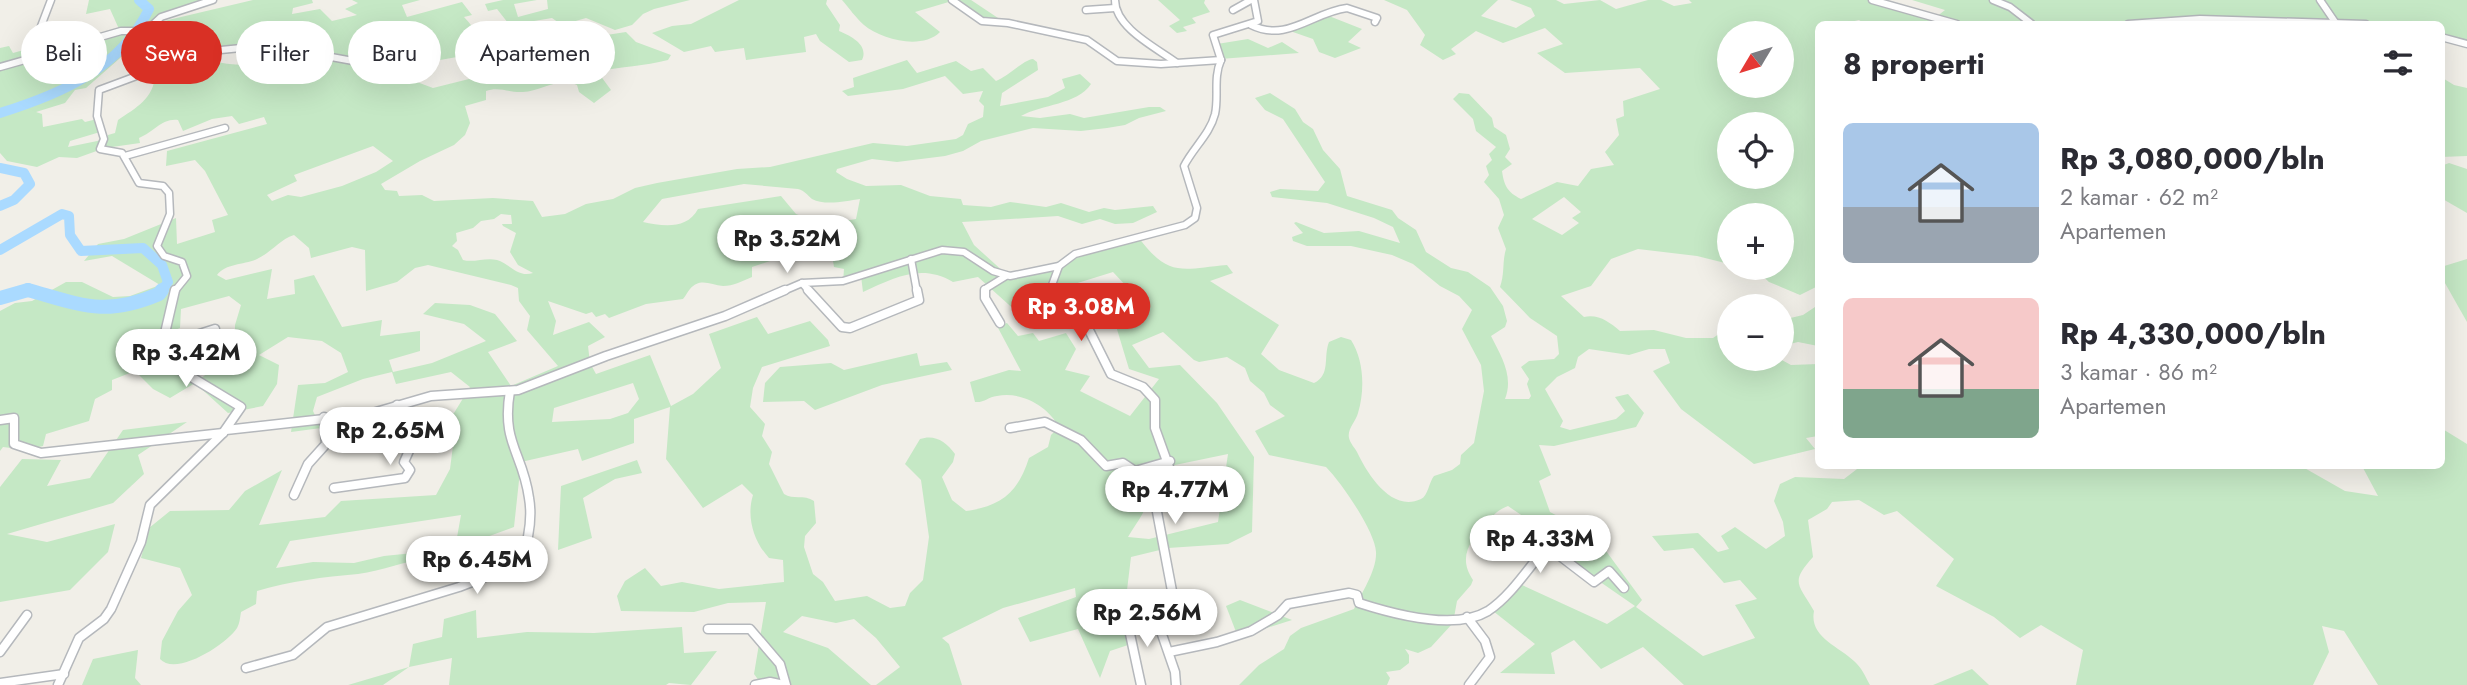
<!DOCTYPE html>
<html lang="id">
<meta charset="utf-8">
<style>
body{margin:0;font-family:Jost,sans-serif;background:#f7f7f7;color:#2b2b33;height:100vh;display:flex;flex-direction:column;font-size:26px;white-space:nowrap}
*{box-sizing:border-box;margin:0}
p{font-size:23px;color:#7c7c81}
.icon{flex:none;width:38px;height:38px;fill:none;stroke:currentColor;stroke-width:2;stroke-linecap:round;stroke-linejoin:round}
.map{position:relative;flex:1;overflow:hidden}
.sheet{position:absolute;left:1815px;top:21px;width:630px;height:448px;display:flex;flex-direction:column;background:#fff;border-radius:10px;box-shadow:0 7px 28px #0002}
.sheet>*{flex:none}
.banner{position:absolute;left:21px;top:21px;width:665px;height:63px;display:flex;gap:14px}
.needle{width:46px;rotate:232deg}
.fabs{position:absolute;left:1717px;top:21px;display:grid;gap:14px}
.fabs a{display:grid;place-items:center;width:77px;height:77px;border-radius:50%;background:#fff;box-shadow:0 7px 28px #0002;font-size:35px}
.price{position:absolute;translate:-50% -60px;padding:0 16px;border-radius:24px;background:#fff;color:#222;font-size:23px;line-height:46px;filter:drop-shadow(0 2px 4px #0008)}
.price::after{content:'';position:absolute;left:50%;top:42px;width:21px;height:16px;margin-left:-10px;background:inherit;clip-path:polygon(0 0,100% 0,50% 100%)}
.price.current{background:#d93025;color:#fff}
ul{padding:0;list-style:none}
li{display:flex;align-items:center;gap:21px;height:175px;padding:0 28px}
li span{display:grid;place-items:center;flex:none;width:196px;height:140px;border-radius:10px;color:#555}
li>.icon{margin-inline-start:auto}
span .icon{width:84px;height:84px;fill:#fffc;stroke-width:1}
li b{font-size:30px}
h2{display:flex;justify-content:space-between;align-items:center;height:84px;padding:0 28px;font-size:30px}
.pill{padding:0 24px;border-radius:32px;background:#fff;box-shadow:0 7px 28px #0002;font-size:24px;line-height:63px}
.pill.current{background:#d93025;color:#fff}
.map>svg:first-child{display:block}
.green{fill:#c5e8c5;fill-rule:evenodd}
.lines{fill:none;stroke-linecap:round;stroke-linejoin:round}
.river-far1{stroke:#aadaff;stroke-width:10}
.river{stroke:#aadaff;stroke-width:14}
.minor-far1-casing{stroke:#b5b8bc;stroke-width:9}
.minor-casing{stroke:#b5b8bc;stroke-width:11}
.tertiary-casing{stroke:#b5b8bc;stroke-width:9}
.minor-far1{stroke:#fff;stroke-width:6}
.minor{stroke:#fff;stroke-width:8}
.tertiary{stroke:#fff;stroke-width:6}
</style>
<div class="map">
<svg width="2467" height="685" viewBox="0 0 2467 685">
<rect width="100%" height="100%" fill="#f1efe8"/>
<g class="green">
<path d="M89,0H212L161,16L164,21L253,0H312L313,3L293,8L292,14L320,9L332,21L357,15L345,9L358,3L352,0H420L402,5L407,17L462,2L472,15L464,17C480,34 482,45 506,38L502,32L512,28L497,9L488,11L485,4L503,0H537L514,4L518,17L548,9L547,0H690L654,9L643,14L632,25L615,30L586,18L562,25L552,18L522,23L523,39L550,31L561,42L626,32L636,42L671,55L668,60C644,66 622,67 597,71L611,90L594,103L579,92L577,85C559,76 541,91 523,92C509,93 499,86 486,91V100L465,106L470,123L465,135L454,145L420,161L381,184L385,190L397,191L399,196L422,195L434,201L493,198L533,201L542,217L565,214L586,204L613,199L635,188L657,183L737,169L770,167L873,143L907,146L956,139L963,135L968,124L983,117L984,106L979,101L983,91L963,94L945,76L903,89L848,96L842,91L854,87L853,78L907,60L917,73L956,61L971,71L983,68L996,81C1009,76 1023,60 1033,59L1037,62L1038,70L1002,93L1000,106L1048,97L1065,88L1062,79L1080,74L1091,84C1077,105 1042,104 1021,116L1040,118L1070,114L1084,118L1149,107H1160L1166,111L1139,118L1125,125L1107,128L1081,131L1033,128L981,141L963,151L945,156L897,162L872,159L837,169L836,172L847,179L866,186L901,185L930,196L961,199L963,205L991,207L1010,202L1046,207L1061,203L1089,212L1104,208L1115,210L1153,206L1157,212L1133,223L1115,224L1100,219L1082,224L1058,216L962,222L974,245L1006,274L1053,264L1077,252L1139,238C1169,278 1182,269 1227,265L1233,273L1210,281L1279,325L1261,354L1279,370L1314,383C1331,375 1323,357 1329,342L1341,337L1351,340C1364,360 1365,390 1358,413C1356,421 1347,429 1349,438C1350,443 1355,448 1357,452C1367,473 1391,513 1421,499C1428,496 1429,482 1434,476L1452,470L1460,464L1461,455L1474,443L1484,391L1481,365L1462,329L1472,310L1459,296L1440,286L1413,264L1392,255L1351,246H1307L1293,241L1292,237L1303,233L1294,223L1296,222L1324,233L1359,231L1400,243L1393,227L1374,218L1327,203L1272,197L1270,192L1280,189L1318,191L1325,182L1283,119L1265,110L1255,98L1270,93L1295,109L1303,122L1313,129L1323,150L1340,169L1347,196L1392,210L1398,218L1416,230L1426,252L1451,268L1468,272L1490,287L1503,306L1507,321L1505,327L1491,336C1501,356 1514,376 1505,399H1529L1531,396L1527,384L1529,379L1521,367L1529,361L1554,359L1559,354L1557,336L1530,318L1500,287C1505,273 1502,262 1506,249L1498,228L1504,215L1499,199L1484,182L1489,175L1486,166L1492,160L1489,154L1496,147L1476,131L1473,119L1453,99L1459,93L1469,94L1492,118L1494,127L1506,135L1510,149L1505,157L1512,164L1502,171C1504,185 1507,192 1521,199L1557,182L1578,186L1591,169L1614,165L1605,152L1619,135L1616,119L1624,116L1623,101L1660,89L1640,68L1565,73L1537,53L1563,44L1545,28L1503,43L1476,31L1451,49L1456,54L1443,60L1420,45L1425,35L1407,10L1384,0H1498L1481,16L1516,28L1535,16L1531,8L1510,0H1556L1564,4L1600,0L1616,9L1648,0H1661L1674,6L1692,3L1689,0H1873L1935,18L1945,10L1912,0H1993L2000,2L2006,0H2467V45L2441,38V24H1865L1859,20L1842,24H1818V286L1800,295L1769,282L1754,268H1782V215H1729V264L1697,256L1638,249L1611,259L1591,286L1561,296L1584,317C1599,314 1609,322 1620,331L1654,330L1686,338H1713L1729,327V359H1780L1791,365L1818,364V436L1806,438L1815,449L1754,464L1681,409L1653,371L1670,363L1665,349H1649L1629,355L1589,349L1578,357L1575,368L1557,377L1545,389L1563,421L1560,427L1570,430L1616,419L1625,411L1615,397L1628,394L1644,413L1636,427L1554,446L1539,445L1551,475L1539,481L1550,512L1595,536L1642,600L1636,607L1703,656L1755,638L1735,605L1757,599L1740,580L1724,583L1693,548L1664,551L1652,536L1698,533L1718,552L1729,549L1721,536L1735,527L1766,549L1785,536L1783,522L1774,501L1780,484L1795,477L1844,479L1861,466H2301L2345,491L2378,496L2362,466H2441V428L2467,444V685H2378L2344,631L2322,626L2329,652L2313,685H2076L2083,650L2041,625L2020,638L1994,617L1936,586L1954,559L1897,511L1884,515L1859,500L1832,502L1827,509L1808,520L1813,557C1790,583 1798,583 1814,611C1809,637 1838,646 1854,661C1862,668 1865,676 1870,685H1684L1643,647L1601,669L1574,640L1551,653L1555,674L1500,673L1535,644L1493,611L1522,585L1607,624L1635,606L1541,541L1543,530L1508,506C1497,510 1494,515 1487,523C1471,539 1457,557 1473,580L1471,585L1457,601L1453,623L1431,647L1418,653L1405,649L1409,655V663L1400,670L1386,672L1390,678L1387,685H1239L1259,665L1284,649L1290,636L1301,628L1354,609C1362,592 1377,570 1376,552C1375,531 1341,482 1326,467L1269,455L1255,431L1285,416L1270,405L1264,393L1250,381L1245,368L1227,357L1199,362L1194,360L1163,332L1132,345L1149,368L1180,365L1217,403L1254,457L1252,532L1228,544L1168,548L1131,557L1124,615L1131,644L1110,651L1100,678L1078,629L1030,642L1018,618L1076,597L1075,588L1003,608L942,638L949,644L962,685H876L900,667L876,638L854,619L836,623L802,616L783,632L828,648L871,685H762L754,674L766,602L728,603L694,612L621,611L617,596L625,581L645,568L661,586L682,582L719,589L784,582L783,560L769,558C754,542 746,517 753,495L742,484L703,508L666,459L670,407L634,419V443L582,461L578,449L521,462L514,527L484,538L489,571L449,582L461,515L290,541L276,568L313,562L354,563L384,556L443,550L438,560C411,557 385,571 358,574C323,577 291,581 257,591L256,604L241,612C240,617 240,623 237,628C227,644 176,677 160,659L162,641L178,611L192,595L180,568L141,558L149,528L170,511L229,510L245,491L282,470L259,525L325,517L341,501L436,495L450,469L454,438L417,441L423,416L454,413L470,387L451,372L396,384L392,372L363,379L317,397L313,411L321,428L291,432L298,385L325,383L348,372L341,353L322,341L288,337L259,355L279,365L277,384L263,406L228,413L195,383L170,398L153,389L135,371L112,380V390L95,399L89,421L46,434L43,446L27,450L3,447L0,451V311L15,303L32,301L66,282H82L113,297L130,296L160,285L112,256L84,261L98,244L124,239L176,218L177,244L215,232L212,220L228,215L205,171L195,160L166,166L167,151L267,124L264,117L239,124L232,116L212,119L183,131L178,120C162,118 154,132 139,138L140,143L105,148L77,158L59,157L37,167L7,161L0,153V48L9,46L13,53L38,46L44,53L19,61C35,76 63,59 79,52L74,44L119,29L110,9L86,14ZM178,27V32L157,36L151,65L165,62L168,67L155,75C154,98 136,108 118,120L115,133L108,135L107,139L68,147L70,141L100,132L97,119L85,122L82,119L43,127L42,114L36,112L65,103L75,90L86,88L152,30ZM1729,33H1782V86H1729ZM294,43L298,56C264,64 243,69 209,60L216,55ZM388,44L404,47L414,45L440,60L457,57L464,60L504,53L516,64L541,59L550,67L525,75L481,76L433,88L358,60H369ZM1729,124H1782V177H1729ZM373,146L393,161L376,172L342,186L301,197L288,195L272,201L267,195L297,181L294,175ZM744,184L798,189C805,191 807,195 812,199C825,206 846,201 860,199L856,219L831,223L829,233L819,236L817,252L832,255L834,267L844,269L843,282L861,276L863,292C894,278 921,263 953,282L978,277L1019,314L1052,291L1113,272L1128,288L1148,297L1116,326L1129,369L1159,379L1130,416L1080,391L1090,376L1065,370L1076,349L1066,333L1039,341L1033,333L1018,336L1007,323L997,326L1021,371L1009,370L970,382L975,402C984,403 988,397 997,396C1021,391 1048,406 1059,427L1051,435L1048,447L1029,458C1018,492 1002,506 966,511L952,500L942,477L953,462L955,454C946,441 934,434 920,439L905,464L921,480L929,537L923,580L910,593L905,606L890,608L867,596L835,601L823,582L813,574L804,547L805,536L816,523L814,501C804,494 793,500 784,494L769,464L772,452L762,436L765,424L750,407L753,388L762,367L830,346L828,340L810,321L768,334L757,317L709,334L721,368L693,394L671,406L650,355L596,374L590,363L588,346L605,337L589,322L553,335L556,321L548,301L586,314L592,312L596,317L605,314L609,318L646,304L683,299C686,296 687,292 690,289C700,277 711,285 723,286C733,286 743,281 752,277V267L773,260L771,255L774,254L797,248L796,235L812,227L811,220L796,214L781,196L698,209C687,230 662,226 643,222L662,199ZM1564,197L1581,212L1572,218L1579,223L1562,235L1532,219ZM501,214L511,215L512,224H502L503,226L516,233L510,252L518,265L533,273C518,278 510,264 497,260C486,257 474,263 463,260L458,250L452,246L457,241L456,233L473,228L481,221L494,219ZM294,235L309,248L311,258L352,247L365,250L366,291L397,282L415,268L428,265L511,285L518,288L519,301L530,316L527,330L558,366L511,386L488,352L517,341L495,314L470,305L435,303L423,314L464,324L486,341L432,363L393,372L389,360L420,351V331L380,336L382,320L342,327L314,275L294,280L295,294L267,299L272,269L226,280L217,275C226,263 244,265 257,259C272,252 279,240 294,235ZM229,296L241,305L235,325V364L209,372L195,383L160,361L164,334L180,328L181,309ZM633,383L639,399L628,413L610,419L552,422L554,408ZM1228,454L1218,522L1149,539L1128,537C1147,506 1151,509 1141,472Z"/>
<path d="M739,0H827L826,4L840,25L839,31C851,36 869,45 862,60L849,62L820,41L816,34L804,37L806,52L746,60L744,48L715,52L711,46L684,52L652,33L672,26L691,24Z"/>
<path d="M842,0H971L1001,20L984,21L952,1L915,12L940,32C922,50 882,40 864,25C856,18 849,8 842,0Z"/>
<polygon points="1158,0 1205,0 1204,3 1210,12 1192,18 1196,23 1183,27 1187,31 1177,33 1169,26 1180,20"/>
<polygon points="1329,16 1362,29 1348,42 1361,48 1335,58 1319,52 1313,39 1290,31 1287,27 1309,25"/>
<polygon points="1248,39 1268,48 1282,42 1299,53 1220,59 1217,44"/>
<polygon points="2441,77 2454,85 2467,88 2467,156 2441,157"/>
<polygon points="2449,163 2467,169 2467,213 2441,198 2441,166"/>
<polygon points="2467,259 2467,322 2441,276 2441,267"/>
<polygon points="1818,305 1818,346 1798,342 1782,346 1782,320 1803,315"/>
<polygon points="917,353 920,366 947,362 952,370 882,385 815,410 804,401 763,402 765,383 780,367 831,363 844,370"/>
<polygon points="187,422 138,455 144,474 113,503 7,534 47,542 115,524 108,552 70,590 0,602 0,487 22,459 61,460 47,486 90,478 123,430"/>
<polygon points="637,460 642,473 615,479 583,498 592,538 558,550 561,486"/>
<polygon points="1240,600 1292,620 1238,637 1226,606"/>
<polygon points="476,610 477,638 527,632 594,633 682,627 684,653 717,651 691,685 669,683 666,685 449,685 452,658 409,667 383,685 348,685 409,667 413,644 442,637 444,619"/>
<polygon points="138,650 135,678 141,685 82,685 93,659"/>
<polygon points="1972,669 1989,685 1933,685"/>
</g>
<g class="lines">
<g class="river-far1">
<path d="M0,113C61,94 120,69 149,9L139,0"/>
<polyline points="0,168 24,173 30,184 14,200 0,206"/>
<polyline points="0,250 62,214 69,216 70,235 81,251 143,248 162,265 168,282 161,292"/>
<polyline points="21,292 35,292"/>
</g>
<g class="river">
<path d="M28,290C82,305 105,317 159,294L162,290"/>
<polyline points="0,298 28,290"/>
</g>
<g class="minor-far1-casing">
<g id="minor-far1">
<polyline points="51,0 38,34 45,53 121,31 153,31 144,68 140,72"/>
<polyline points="952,0 982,21 1008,23 1087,40 1117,61 1161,64 1221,60"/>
<path d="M1115,0C1115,28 1157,48 1177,63"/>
<polyline points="1993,0 2010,7 2032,24"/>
<polyline points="2320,0 2335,22"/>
<polyline points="1086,10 1115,8"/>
<polyline points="1233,10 1251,0"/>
<path d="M1251,25C1287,43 1313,12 1347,8L1377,18L1375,22"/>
<polyline points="147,30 161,17 213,0"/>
<polyline points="1221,60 1213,35 1258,21 1254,0"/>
<polyline points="0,67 46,54"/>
<polyline points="125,156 225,128"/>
<polyline points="911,259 917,292"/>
<polyline points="802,283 810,292"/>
<polyline points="174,292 187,276 182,262 164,256 157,246 170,214 169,193 163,186 139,183 122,153 100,149 104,139 97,116 99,90 201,52 291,43 293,50 364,63 385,71"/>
<path d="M781,292L802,283L843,281L942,250L964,252L993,271L1010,276L1059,266L1075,254L1185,225L1195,218L1197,208L1184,166C1193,148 1210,134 1215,114C1219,96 1213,78 1221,60"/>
<polyline points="985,292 985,289 1006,276"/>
<polyline points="1055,292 1052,285 1059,266"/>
</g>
</g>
<g class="minor-casing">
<g id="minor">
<polyline points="808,290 842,327 850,328 919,300 917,290"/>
<polyline points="985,290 985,298 1000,323"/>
<polyline points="1053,290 1086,324 1111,374 1143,387 1155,400 1155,428 1169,467 1154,496 1172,591 1157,620 1175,672 1176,685"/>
<polyline points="162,346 215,329"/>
<polyline points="0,420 14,418 14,444 41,453 223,433"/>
<polyline points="1010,428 1045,422 1081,440 1106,466 1123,463 1135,471 1170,461"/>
<polyline points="226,430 369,414 431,396 518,390 606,356 725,316 785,290"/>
<polyline points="334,488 405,478 410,470 404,462 420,426 409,421 397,405"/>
<polyline points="294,495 308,464 326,444 324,417"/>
<polyline points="1467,617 1485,641 1490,657 1469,685"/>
<polyline points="1127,620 1141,685"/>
<polyline points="708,629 750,629 780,664 786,685"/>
<polyline points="0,652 27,615"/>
<path d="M1169,652L1217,642L1251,631L1278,615L1288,604L1349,593L1357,595L1359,603C1393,614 1455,631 1488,611C1511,596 1529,567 1547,546L1594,582L1609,571L1624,588"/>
<path d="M246,668L293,655L327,627L459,587L521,563C528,542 533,520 529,498C523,453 501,443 510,391"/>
<polyline points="0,683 64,674"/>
<polyline points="58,685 79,638 104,619 111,609 141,542 150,505 223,433 241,407 173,366 162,346 175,290"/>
<polyline points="755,685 770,682 784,685"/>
</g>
</g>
<g class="tertiary-casing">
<g id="tertiary">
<polyline points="1872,0 1957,24"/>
<polyline points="2128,24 2200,19 2366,24"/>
<polyline points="2441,37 2467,44"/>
</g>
</g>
<use href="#minor-far1" class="minor-far1"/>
<use href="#minor" class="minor"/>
<use href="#tertiary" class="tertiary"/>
</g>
</svg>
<div class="fabs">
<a><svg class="needle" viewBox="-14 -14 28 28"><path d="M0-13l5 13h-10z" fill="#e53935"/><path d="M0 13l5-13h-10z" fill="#7c7c81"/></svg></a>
<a><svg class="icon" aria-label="locate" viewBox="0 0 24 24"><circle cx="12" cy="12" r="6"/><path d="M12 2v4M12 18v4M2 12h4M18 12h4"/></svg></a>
<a>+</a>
<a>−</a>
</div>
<b class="price" style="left:787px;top:275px">Rp 3.52M</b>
<b class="price current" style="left:1081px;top:343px">Rp 3.08M</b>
<b class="price" style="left:186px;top:389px">Rp 3.42M</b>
<b class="price" style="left:390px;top:467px">Rp 2.65M</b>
<b class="price" style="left:1175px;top:526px">Rp 4.77M</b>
<b class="price" style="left:1540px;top:575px">Rp 4.33M</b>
<b class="price" style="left:477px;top:596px">Rp 6.45M</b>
<b class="price" style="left:1147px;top:649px">Rp 2.56M</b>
<div class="banner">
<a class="pill">Beli</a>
<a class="pill current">Sewa</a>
<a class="pill">Filter</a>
<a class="pill">Baru</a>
<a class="pill">Apartemen</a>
</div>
<section class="sheet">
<h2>8 properti<svg class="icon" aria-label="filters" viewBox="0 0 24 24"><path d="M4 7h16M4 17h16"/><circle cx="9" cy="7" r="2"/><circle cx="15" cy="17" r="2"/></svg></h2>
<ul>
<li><span style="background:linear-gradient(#a9c7e8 60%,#9aa5b1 0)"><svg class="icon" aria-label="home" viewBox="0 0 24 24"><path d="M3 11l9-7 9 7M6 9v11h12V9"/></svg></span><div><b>Rp 3,080,000/bln</b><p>2 kamar · 62 m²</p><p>Apartemen</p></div></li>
<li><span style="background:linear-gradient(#f6c9c9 65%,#7fa58c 0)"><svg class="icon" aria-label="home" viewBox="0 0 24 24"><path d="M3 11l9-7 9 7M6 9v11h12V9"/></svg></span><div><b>Rp 4,330,000/bln</b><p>3 kamar · 86 m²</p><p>Apartemen</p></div></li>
</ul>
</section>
</div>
